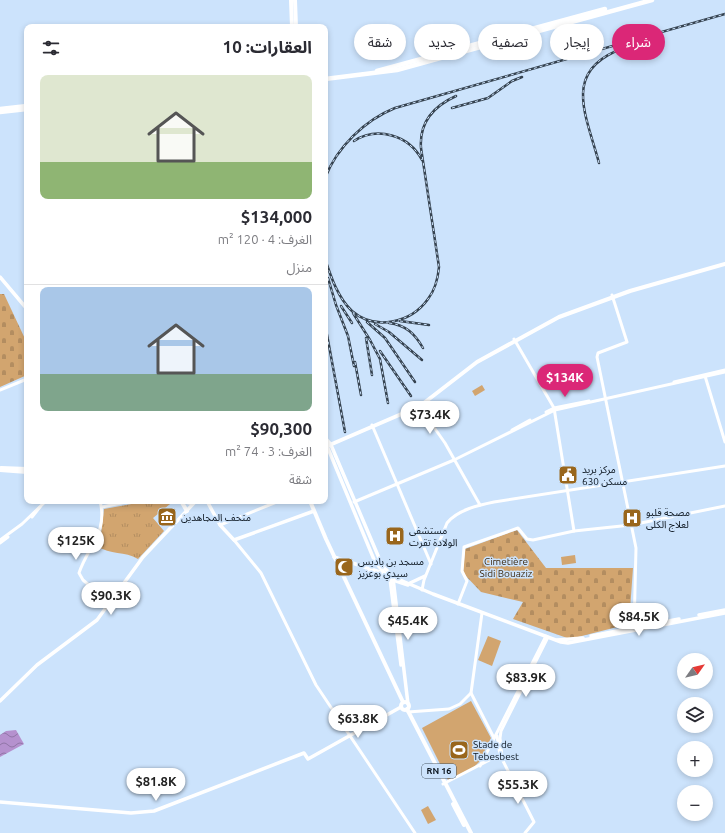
<!DOCTYPE html>
<html lang="ar">
<meta charset="utf-8">
<style>
body{margin:0;font-family:Ubuntu,"Noto Sans Arabic",sans-serif;background:#f2f2f3;color:#2b2b33;direction:rtl;height:100vh;display:flex;flex-direction:column;font-size:15px;white-space:nowrap}
*{box-sizing:border-box;margin:0}
p{font-size:13px;color:#7c7c81}
.icon{flex:none;width:22px;height:22px;fill:none;stroke:currentColor;stroke-width:2;stroke-linecap:round;stroke-linejoin:round}
.map{position:relative;flex:1;overflow:hidden;direction:ltr}
.sheet{position:absolute;left:24px;top:24px;width:304px;height:480px;display:flex;flex-direction:column;background:#fff;border-radius:8px;box-shadow:0 2px 6px #0003;direction:rtl}
.sheet>*{flex:none}
.banner{position:absolute;left:340px;top:24px;width:325px;height:36px;direction:rtl;display:flex;gap:8px}
.needle{width:26px;rotate:56deg}
.fabs{position:absolute;left:677px;top:653px;display:grid;gap:8px}
.fabs a{display:grid;place-items:center;width:36px;height:36px;border-radius:50%;background:#fff;box-shadow:0 2px 6px #0003;font-size:20px}
.price{position:absolute;translate:-50% -34px;padding:0 9px;border-radius:14px;background:#fff;color:#222;font-size:13px;line-height:26px;filter:drop-shadow(0 1px 2px #0008)}
.price::after{content:'';position:absolute;left:50%;top:24px;width:12px;height:9px;margin-left:-6px;background:inherit;clip-path:polygon(0 0,100% 0,50% 100%)}
.price.active{background:#db2777;color:#fff}
ul{padding:0;list-style:none}
li{display:grid;align-content:center;gap:8px;height:212px;padding:0 16px}
li+li{border-top:1px solid #e1e1e2}
li span{display:grid;place-items:center;height:124px;border-radius:8px;color:#555}
li>.icon{margin-inline-start:auto}
span .icon{width:72px;height:72px;fill:#fffc;stroke-width:1}
li b{font-size:17px}
h2{display:flex;justify-content:space-between;align-items:center;height:48px;padding:0 16px;font-size:17px}
.tag{padding:0 14px;border-radius:18px;background:#fff;box-shadow:0 2px 6px #0003;font-size:14px;line-height:36px}
.tag.active{background:#db2777;color:#fff}
.map>svg:first-child{display:block}
.grass{fill:url(#grass-tufts)}
.cemetery{fill:url(#cemetery-stones)}
.pitch{fill:#d2a56f}
.water{fill:url(#water-waves)}
.lines{fill:none;stroke-linecap:round;stroke-linejoin:round}
.tertiary{stroke:#fff;stroke-width:3}
.secondary{stroke:#fff;stroke-width:3.5}
.primary{stroke:#fff;stroke-width:4}
.trunk{stroke:#fff;stroke-width:4.5}
.rail-casing{stroke:#35424f;stroke-width:2.5}
.rail{stroke:#cce3fc;stroke-width:1;stroke-dasharray:3;stroke-linecap:butt}
.labels{text-anchor:middle;dominant-baseline:central;stroke-width:3;stroke-linejoin:round;paint-order:stroke}
.shield{fill:#cce3fc;stroke:#455361;stroke-width:1}
.shield-label{font-size:9px;font-weight:bold;fill:#0b151f}
.poi-label{font-size:10px;fill:#0b151f;stroke:#cce3fc;text-anchor:start}
.park-label{font-size:10px;fill:#3e2a10;stroke:#cce3fc}
</style>
<div class="map">
<svg width="725" height="833" viewBox="0 0 725 833">
<defs>
<pattern id="grass-tufts" width="24" height="20" patternUnits="userSpaceOnUse"><rect width="24" height="20" fill="#d2a56f"/><path d="M3 7l-1-3M5 7V3M7 7l1-3M15 17l-1-3M17 17v-4M19 17l1-3" fill="none" stroke="#b38d60"/></pattern>
<pattern id="cemetery-stones" width="16" height="16" patternUnits="userSpaceOnUse"><rect width="16" height="16" fill="#d2a56f"/><path d="M2 7V4a2 2 0 0 1 4 0v3zM10 15v-3a2 2 0 0 1 4 0v3z" fill="#b38d60"/></pattern>
<pattern id="water-waves" width="16" height="10" patternUnits="userSpaceOnUse"><rect width="16" height="10" fill="#b591ce"/><path d="M0 5q4-4 8 0t8 0" fill="none" stroke="#9175a7"/></pattern>
</defs>
<rect width="100%" height="100%" fill="#cce3fc"/>
<path class="grass" d="M148,501H169L170,504L153,518L164,531L138,559C125,551 110,555 97,546L100,542L104,509Z"/>
<g class="cemetery">
<polygon points="0,294 4,294 27,343 27,375 0,387"/>
<polygon points="517,530 546,568 633,568 629,624 570,639 513,619 523,602 481,592 463,573 465,549"/>
</g>
<g class="pitch">
<polygon points="482,385 485,390 475,396 472,391"/>
<polygon points="575,555 576,563 562,565 561,557"/>
<polygon points="488,636 501,641 492,666 478,660"/>
<polygon points="471,701 491,738 479,762 473,768 448,780 422,728"/>
<polygon points="428,806 436,820 428,824 421,810"/>
</g>
<polygon class="water" points="16,730 24,744 0,757 0,735 6,731"/>
<g class="lines">
<g class="tertiary">
<polyline points="612,295 627,342 598,353 597,357 636,548 634,630"/>
<polyline points="514,339 554,408 574,531"/>
<polyline points="705,376 725,442"/>
<polyline points="674,382 725,370"/>
<polyline points="0,390 27,379"/>
<polyline points="419,406 445,443 480,505"/>
<polyline points="546,412 554,408 589,401"/>
<polyline points="372,425 431,564"/>
<polyline points="512,430 530,420"/>
<path d="M100,501C108,533 88,546 79,573L83,580L110,603"/>
<polyline points="354,502 454,460 555,410 725,372"/>
<polyline points="102,507 131,501"/>
<polyline points="32,517 40,507"/>
<polyline points="220,525 279,501"/>
<polyline points="0,540 22,524 46,501"/>
<polyline points="234,540 261,573 316,685 415,833"/>
<polyline points="0,543 8,537"/>
<path d="M422,590L424,580L447,523C457,510 479,505 494,502L725,466"/>
<polyline points="458,604 467,581 462,571 464,547 518,528 527,539 533,540 574,531 631,525 725,506"/>
<polyline points="471,693 494,738"/>
<polyline points="408,712 449,709 460,704 471,693 482,613"/>
<polyline points="497,736 500,755 534,822 525,833"/>
<polyline points="502,757 500,738 501,731 548,637"/>
<polyline points="480,766 546,636"/>
<polyline points="443,784 501,754"/>
</g>
<g class="secondary">
<polyline points="0,277 27,309"/>
<polyline points="331,445 382,565 393,577 433,594 561,642 568,643 725,613"/>
<polyline points="327,446 375,562 390,579 408,585"/>
<polyline points="207,501 220,525 234,540 314,511"/>
<polyline points="334,557 383,573"/>
<polyline points="367,570 387,578"/>
<polyline points="393,578 408,704"/>
<polyline points="390,579 401,665"/>
<polyline points="410,583 425,576"/>
<polyline points="699,615 725,610"/>
<polyline points="591,636 679,619"/>
<polyline points="557,640 583,638"/>
<polyline points="0,701 37,665 97,620 143,557 194,503"/>
<polyline points="0,802 131,813 154,811 304,753 308,759 401,707"/>
</g>
<g class="primary">
<polyline points="291,0 292,27"/>
<polyline points="295,0 296,27"/>
<polyline points="325,438 331,445"/>
<polyline points="325,447 420,406 477,362 559,317 630,291 725,264"/>
<polyline points="1,468 27,469"/>
<polyline points="0,470 27,472"/>
<polyline points="181,501 187,511"/>
<polyline points="182,501 191,503 198,501"/>
<polyline points="310,501 326,539 403,702"/>
<circle cx="405" cy="706" r="4"/>
<polyline points="407,709 471,833"/>
<polyline points="453,804 464,825"/>
</g>
<g class="trunk">
<polyline points="428,57 432,53 434,45"/>
<polyline points="377,71 605,9"/>
<polyline points="325,79 397,70 652,0"/>
<polyline points="0,109 27,106"/>
<polyline points="0,112 27,109"/>
</g>
<g class="rail-casing">
<g id="rail">
<polyline points="452,108 488,98 512,81 522,77"/>
<path d="M354,141C377,126 409,135 422,160"/>
<path d="M599,163C586,114 561,70 624,48"/>
<path d="M325,178C337,147 365,120 395,108L725,14"/>
<path d="M325,259C331,277 338,298 352,311C375,331 411,323 428,299C435,290 438,278 439,267L421,148C419,122 434,106 456,96"/>
<polyline points="328,278 336,305 348,336 354,366"/>
<polyline points="341,306 352,323"/>
<polyline points="353,313 370,340 380,359 388,403"/>
<polyline points="400,321 429,325"/>
<polyline points="367,322 385,338 415,382"/>
<path d="M389,323C406,325 415,334 423,348"/>
<polyline points="325,324 345,432"/>
<polyline points="375,324 389,332 422,360"/>
<polyline points="366,338 372,375"/>
<polyline points="380,351 411,396"/>
<polyline points="355,362 361,395"/>
</g>
</g>
<use href="#rail" class="rail"/>
</g>
<defs>
<g id="civic-square" transform="scale(1)"><rect x="-9" y="-9" width="18" height="18" rx="4" fill="#99661c" stroke="#cce3fc"/><path d="M-.6-6.5H3V-4.5H.6V-3L4-1V1h2V6H-6V1h2V-1L-.6-3ZM-1.2 2.5V6h2.4V2.5Z" fill="#fff"/></g>
<g id="museum-square" transform="scale(1)"><rect x="-9" y="-9" width="18" height="18" rx="4" fill="#99661c" stroke="#cce3fc"/><path d="M0-6L6-3V-2H-6V-3ZM-5-1h2V3h-2ZM-1-1h2V3h-2ZM3-1h2V3H3ZM-6 4H6V6H-6Z" fill="#fff"/></g>
<g id="hospital-square" transform="scale(1)"><rect x="-9" y="-9" width="18" height="18" rx="4" fill="#99661c" stroke="#cce3fc"/><path d="M-5-5h3v3.5h4V-5h3V5h-3V1.5h-4V5h-3Z" fill="#fff"/></g>
<g id="mosque-square" transform="scale(1)"><rect x="-9" y="-9" width="18" height="18" rx="4" fill="#99661c" stroke="#cce3fc"/><path d="M3.5-4.9A6 6 0 1 0 3.5 4.9A5 5 0 1 1 3.5-4.9Z" fill="#fff"/></g>
<g id="stadium-square" transform="scale(1)"><rect x="-9" y="-9" width="18" height="18" rx="4" fill="#99661c" stroke="#cce3fc"/><path d="M0-5a6.5 5 0 1 0 0 10a6.5 5 0 1 0 0-10ZM-3.5-1.8h7v3.6h-7Z" fill="#fff"/></g>
</defs>
<g fill-rule="evenodd">
<use href="#civic-square" x="568" y="475"/>
<use href="#museum-square" x="167" y="517"/>
<use href="#hospital-square" x="632" y="518"/>
<use href="#hospital-square" x="395" y="536"/>
<use href="#mosque-square" x="344" y="567"/>
<use href="#stadium-square" x="459" y="750"/>
</g>
<g class="labels">
<rect class="shield" x="422" y="764" width="34" height="14" rx="3"/>
<g class="shield-label">
<text x="439" y="771">RN 16</text>
</g>
<g class="poi-label">
<text x="582" y="469">مركز بريد<tspan x="582" dy="12">630 مسكن</tspan></text>
<text x="646" y="512">مصحة قلبو<tspan x="646" dy="12">لعلاج الكلى</tspan></text>
<text x="181" y="517">متحف المجاهدين</text>
<text x="409" y="530">مستشفى<tspan x="409" dy="12">الولادة تقرت</tspan></text>
<text x="358" y="561">مسجد بن باديس<tspan x="358" dy="12">سيدي بوعزيز</tspan></text>
<text x="473" y="744">Stade de<tspan x="473" dy="12">Tebesbest</tspan></text>
</g>
<g class="park-label">
<text x="506" y="561">Cimetière<tspan x="506" dy="12">Sidi Bouaziz</tspan></text>
</g>
</g>
</svg>
<div class="fabs">
<a><svg class="needle" viewBox="-14 -14 28 28"><path d="M0-13l5 13h-10z" fill="#e53935"/><path d="M0 13l5-13h-10z" fill="#7c7c81"/></svg></a>
<a><svg class="icon" aria-label="layers" viewBox="0 0 24 24"><path d="M12 4l9 5-9 5-9-5zM3 14l9 5 9-5"/></svg></a>
<a>+</a>
<a>−</a>
</div>
<b class="price active" style="left:565px;top:398px">$134K</b>
<b class="price" style="left:430px;top:435px">$73.4K</b>
<b class="price" style="left:76px;top:561px">$125K</b>
<b class="price" style="left:111px;top:616px">$90.3K</b>
<b class="price" style="left:639px;top:637px">$84.5K</b>
<b class="price" style="left:408px;top:641px">$45.4K</b>
<b class="price" style="left:526px;top:698px">$83.9K</b>
<b class="price" style="left:358px;top:739px">$63.8K</b>
<b class="price" style="left:156px;top:802px">$81.8K</b>
<b class="price" style="left:518px;top:805px">$55.3K</b>
<div class="banner">
<a class="tag active">شراء</a>
<a class="tag">إيجار</a>
<a class="tag">تصفية</a>
<a class="tag">جديد</a>
<a class="tag">شقة</a>
</div>
<section class="sheet">
<h2>العقارات: 10<svg class="icon" aria-label="filters" viewBox="0 0 24 24"><path d="M4 7h16M4 17h16"/><circle cx="9" cy="7" r="2"/><circle cx="15" cy="17" r="2"/></svg></h2>
<ul>
<li><span style="background:linear-gradient(#dfe7d0 70%,#8fb573 0)"><svg class="icon" aria-label="home" viewBox="0 0 24 24"><path d="M3 11l9-7 9 7M6 9v11h12V9"/></svg></span><div><b>$134,000</b><p>الغرف: 4 · 120 m²</p><p>منزل</p></div></li>
<li><span style="background:linear-gradient(#a9c7e8 70%,#7fa58c 0)"><svg class="icon" aria-label="home" viewBox="0 0 24 24"><path d="M3 11l9-7 9 7M6 9v11h12V9"/></svg></span><div><b>$90,300</b><p>الغرف: 3 · 74 m²</p><p>شقة</p></div></li>
</ul>
</section>
</div>
